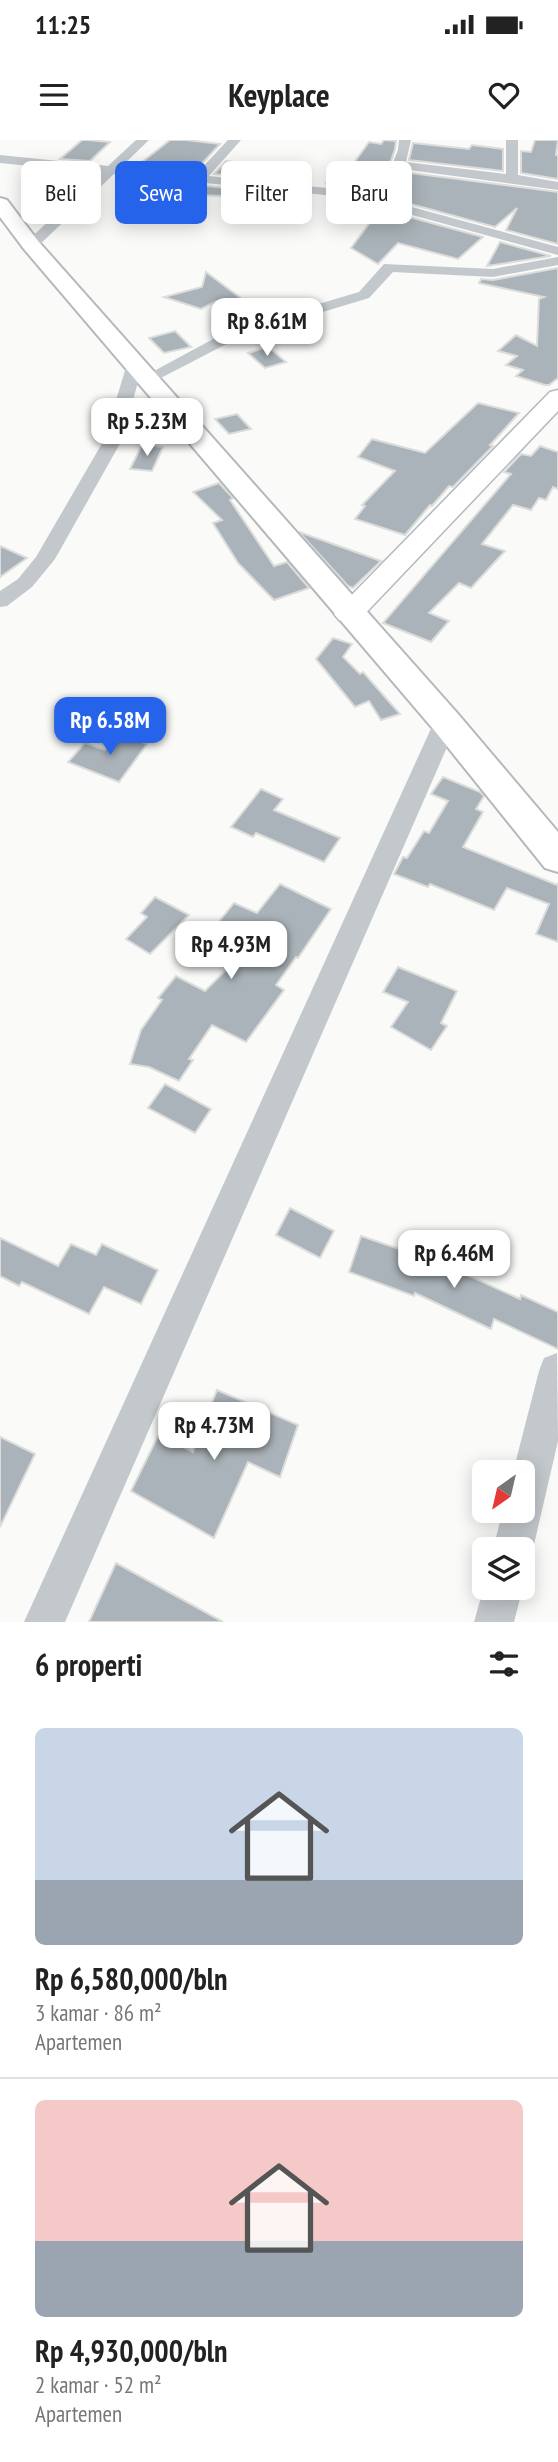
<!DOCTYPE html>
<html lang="id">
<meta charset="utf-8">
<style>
body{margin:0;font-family:"PT Sans Narrow",sans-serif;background:#f6f6f6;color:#222;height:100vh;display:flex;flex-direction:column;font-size:26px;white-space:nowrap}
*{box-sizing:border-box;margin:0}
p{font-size:23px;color:#767676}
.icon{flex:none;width:38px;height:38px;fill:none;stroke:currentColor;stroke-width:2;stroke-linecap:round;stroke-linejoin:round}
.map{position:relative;height:1482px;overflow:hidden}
.panel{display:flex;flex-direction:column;background:#fff;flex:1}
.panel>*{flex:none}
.top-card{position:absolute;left:21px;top:21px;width:516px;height:63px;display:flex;gap:14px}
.needle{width:46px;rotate:214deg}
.fabs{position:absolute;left:472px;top:1320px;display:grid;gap:14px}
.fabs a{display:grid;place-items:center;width:63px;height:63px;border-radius:10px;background:#fff;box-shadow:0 4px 18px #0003;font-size:35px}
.price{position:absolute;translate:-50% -60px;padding:0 16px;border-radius:14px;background:#fff;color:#222;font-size:23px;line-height:46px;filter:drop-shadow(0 2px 4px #0008)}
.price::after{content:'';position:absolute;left:50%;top:42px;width:21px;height:16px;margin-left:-10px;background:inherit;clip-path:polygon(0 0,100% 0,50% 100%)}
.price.on{background:#2563eb;color:#fff}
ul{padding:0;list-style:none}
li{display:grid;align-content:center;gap:14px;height:371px;padding:0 35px}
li+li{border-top:2px solid #e0e0e0}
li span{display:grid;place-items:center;height:217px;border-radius:10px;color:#555}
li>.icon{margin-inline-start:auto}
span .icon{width:126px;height:126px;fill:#fffc;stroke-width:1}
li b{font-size:30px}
h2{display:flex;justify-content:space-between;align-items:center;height:84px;padding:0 35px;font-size:30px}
.pill{padding:0 24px;border-radius:10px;background:#fff;box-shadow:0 4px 18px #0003;font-size:24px;line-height:63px}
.pill.on{background:#2563eb;color:#fff}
.status{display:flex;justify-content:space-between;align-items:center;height:49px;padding:0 35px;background:#fff;direction:ltr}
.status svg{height:19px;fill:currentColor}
header{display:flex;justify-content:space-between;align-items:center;height:91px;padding:0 35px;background:#fff;font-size:32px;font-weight:600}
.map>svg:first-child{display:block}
.building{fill:#aab3b9;stroke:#dcdcda;stroke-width:2}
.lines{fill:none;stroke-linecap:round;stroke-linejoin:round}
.secondary-casing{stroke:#b3babf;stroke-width:3}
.highway-casing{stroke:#b4b9bd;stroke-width:4}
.street{fill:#c3c8cc;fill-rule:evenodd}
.secondary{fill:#fff;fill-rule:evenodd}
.highway{fill:#fff;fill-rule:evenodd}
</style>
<div class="status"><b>11:25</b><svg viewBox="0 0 49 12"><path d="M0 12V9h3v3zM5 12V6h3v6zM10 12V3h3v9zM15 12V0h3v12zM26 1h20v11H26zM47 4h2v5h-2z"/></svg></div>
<header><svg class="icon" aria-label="menu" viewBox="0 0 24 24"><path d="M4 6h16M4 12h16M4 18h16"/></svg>Keyplace<svg class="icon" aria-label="heart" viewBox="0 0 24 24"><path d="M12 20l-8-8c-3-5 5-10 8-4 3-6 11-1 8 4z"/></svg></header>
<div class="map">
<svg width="558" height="1482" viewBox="0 0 558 1482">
<rect width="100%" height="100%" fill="#fafaf8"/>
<g class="building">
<polygon points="82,0 88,0 110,2 90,21 60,19"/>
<polygon points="170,0 186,0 220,4 195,31 137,26"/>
<polygon points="384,0 396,1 395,9 390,23 377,35 355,48 327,45 326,43 344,37 369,2 381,4"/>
<polygon points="535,0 558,0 556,15 558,15 558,39 521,33 521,11 531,12"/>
<polygon points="413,3 469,9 472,5 503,9 503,31 409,20"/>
<polygon points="226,21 245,23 236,36 214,34"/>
<polygon points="403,32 558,52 558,104 506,90 517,68 495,87 374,54"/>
<polygon points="128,38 227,48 222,56 199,55 122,43"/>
<polygon points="380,69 483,97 458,119 398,103 378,124 351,108"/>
<polygon points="500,102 551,116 487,126"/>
<polygon points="558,128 558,238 549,245 545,245 516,236 523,230 506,225 517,216 498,211 516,195 537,206 539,159 544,157 479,143 481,139 493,140"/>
<polygon points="206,132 258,171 253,179 216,161 201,169 164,157 202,147"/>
<polygon points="175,191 191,207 164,213 149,198"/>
<polygon points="268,207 286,222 265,228 248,213"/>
<polygon points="478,263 519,273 490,305 493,306 453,347 449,346 432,366 430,365 405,395 355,379 365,366 362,365 395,331 358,317 372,299 425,313"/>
<polygon points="237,274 251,289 229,294 215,279"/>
<polygon points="142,305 163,307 152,331 130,329"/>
<polygon points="540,306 558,312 558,349 553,347 546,360 539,358 531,370 513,365 482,404 505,411 471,448 459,443 429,473 449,481 431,502 383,483 511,334 504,332 521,314 531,316"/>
<polygon points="219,343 233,358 230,360 274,426 287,422 309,448 274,460 238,423 213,383 222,380 193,352"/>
<polygon points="299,392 381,421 353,448 348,446"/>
<polygon points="0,406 27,418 0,437"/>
<polygon points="333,498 352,504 343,517 360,534 363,532 400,574 381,580 369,561 355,567 316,519"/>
<polygon points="120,593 147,604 119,642 68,622 85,603 105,610"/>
<polygon points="443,637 480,652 484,656 476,669 483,672 463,707 557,745 558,743 558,802 536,794 549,764 507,748 494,770 430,744 428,747 394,734 403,717 407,718 424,691 429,693 448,661 431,654"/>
<polygon points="261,649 283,659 274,670 340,698 324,722 256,693 253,697 231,687"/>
<polygon points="280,744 331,769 298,818 296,817 276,845 284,850 246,902 212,885 189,919 193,920 179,941 149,927 130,924 141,890 162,860 158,858 176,836 205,851 235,821 202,803 234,763 257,773"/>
<polygon points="155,757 189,775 150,814 126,799 147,777 141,773"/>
<polygon points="398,827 457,851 441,883 447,886 431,910 391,887 408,862 383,852"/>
<polygon points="165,944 211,969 195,993 148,968"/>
<polygon points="290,1068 334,1091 320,1118 276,1095"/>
<polygon points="361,1096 440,1123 520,1159 521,1155 558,1172 558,1209 494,1179 491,1189 415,1153 414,1156 349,1132"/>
<polygon points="0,1098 58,1126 71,1104 96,1115 102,1104 158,1130 141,1164 104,1147 89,1174 22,1142 19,1146 0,1136"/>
<polygon points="217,1250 298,1285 280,1337 248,1322 214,1398 131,1351 159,1294 193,1312"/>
<polygon points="0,1297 35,1314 0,1387"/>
<polygon points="116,1423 223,1482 89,1482"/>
</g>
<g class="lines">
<g class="secondary-casing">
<polygon id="secondary" points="558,250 558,271 359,480 349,483 339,480 334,474 339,468 550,252"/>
</g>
<g class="highway-casing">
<polygon id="highway" points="0,58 7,60 38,101 458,574 558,692 558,732 545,728 434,590 24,109 0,77"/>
</g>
<g class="street">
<polygon points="136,0 149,0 121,27 196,34 228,0 241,0 209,36 356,51 379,37 392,25 398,10 399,0 411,0 406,22 506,34 506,0 518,0 518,35 558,42 558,50 402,29 388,42 368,55 558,107 558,115 346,57 114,34 36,108 26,108 26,102 101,33 0,23 0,15 108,26"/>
<polygon points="558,117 558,125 493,137 393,132 369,158 240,197 155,241 149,243 141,238 228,191 359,152 384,124 493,129"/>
<polygon points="135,219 143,224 122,300 55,419 32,447 7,466 0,467 0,451 18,439 36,417 104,300 127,224"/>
<polygon points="446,574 454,576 458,582 65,1482 24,1482 434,582 438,576"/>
<polygon points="557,1213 558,1301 533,1409 527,1423 523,1424 523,1409 493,1409 503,1370 523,1370 523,1332 513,1332 539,1231 544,1218"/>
<polygon points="485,1443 485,1447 523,1447 514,1482 474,1482"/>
</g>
<use href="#secondary" class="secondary"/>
<use href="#highway" class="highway"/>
</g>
</svg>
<div class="fabs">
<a><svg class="needle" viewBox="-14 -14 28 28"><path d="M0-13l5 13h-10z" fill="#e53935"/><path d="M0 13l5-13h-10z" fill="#767676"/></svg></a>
<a><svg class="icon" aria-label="layers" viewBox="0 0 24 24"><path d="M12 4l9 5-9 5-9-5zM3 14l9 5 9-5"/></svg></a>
</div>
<b class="price" style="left:267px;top:218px">Rp 8.61M</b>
<b class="price" style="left:147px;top:318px">Rp 5.23M</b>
<b class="price on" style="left:110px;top:617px">Rp 6.58M</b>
<b class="price" style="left:231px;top:841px">Rp 4.93M</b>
<b class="price" style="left:454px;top:1150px">Rp 6.46M</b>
<b class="price" style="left:214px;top:1322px">Rp 4.73M</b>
<div class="top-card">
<a class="pill">Beli</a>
<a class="pill on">Sewa</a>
<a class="pill">Filter</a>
<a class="pill">Baru</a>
</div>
</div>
<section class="panel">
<h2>6 properti<svg class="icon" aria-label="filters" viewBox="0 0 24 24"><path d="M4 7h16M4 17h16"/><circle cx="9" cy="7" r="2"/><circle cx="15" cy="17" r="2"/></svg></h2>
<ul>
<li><span style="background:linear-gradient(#c9d6e8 70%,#9aa5b1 0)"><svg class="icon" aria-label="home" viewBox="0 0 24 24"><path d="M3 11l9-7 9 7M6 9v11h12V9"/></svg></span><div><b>Rp 6,580,000/bln</b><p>3 kamar · 86 m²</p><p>Apartemen</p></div></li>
<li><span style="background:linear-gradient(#f6c9c9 65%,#9aa5b1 0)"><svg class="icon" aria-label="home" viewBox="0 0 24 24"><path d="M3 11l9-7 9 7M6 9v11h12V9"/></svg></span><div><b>Rp 4,930,000/bln</b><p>2 kamar · 52 m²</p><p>Apartemen</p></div></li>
</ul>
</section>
